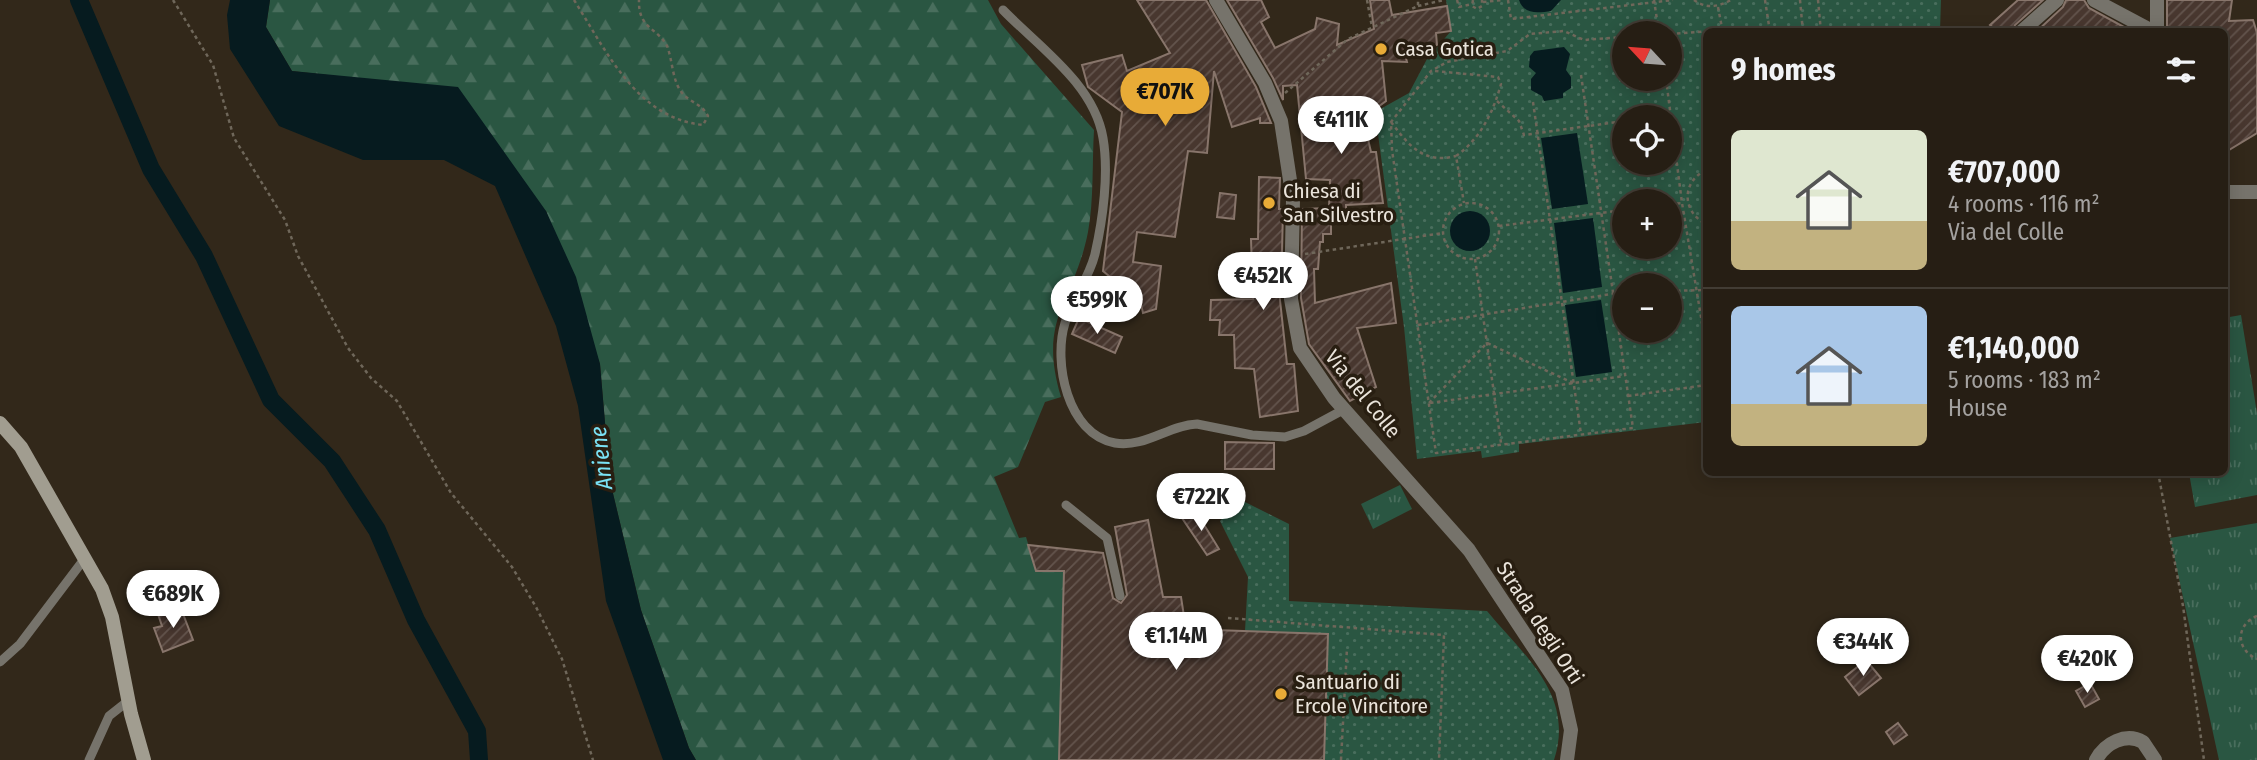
<!DOCTYPE html>
<meta charset="utf-8">
<style>
body{margin:0;font-family:"Fira Sans Condensed",sans-serif;background:#2e271d;color:#f1f3f6;height:100vh;display:flex;flex-direction:column;font-size:26px;white-space:nowrap}
*{box-sizing:border-box;margin:0}
p{font-size:23px;color:#a4a2a0}
.icon{flex:none;width:38px;height:38px;fill:none;stroke:currentColor;stroke-width:2;stroke-linecap:round;stroke-linejoin:round}
.map{position:relative;flex:1;overflow:hidden}
.drawer{position:absolute;left:1703px;top:28px;width:525px;height:448px;display:flex;flex-direction:column;background:#261e14;border-radius:10px;box-shadow:0 4px 18px #0003,0 0 0 2px #423c34}
.drawer>*{flex:none}
.needle{width:46px;rotate:296deg}
.buttons{position:absolute;left:1612px;top:21px;display:grid;gap:14px}
.buttons a{display:grid;place-items:center;width:70px;height:70px;border-radius:50%;background:#261e14;box-shadow:0 4px 18px #0003,0 0 0 2px #423c34;font-size:35px}
.price{position:absolute;translate:-50% -60px;padding:0 16px;border-radius:24px;background:#fff;color:#222;font-size:23px;line-height:46px;filter:drop-shadow(0 2px 4px #0008)}
.price::after{content:'';position:absolute;left:50%;top:42px;width:21px;height:16px;margin-left:-10px;background:inherit;clip-path:polygon(0 0,100% 0,50% 100%)}
.price.selected{background:#e8ab37;color:#111}
ul{padding:0;list-style:none}
li{display:flex;align-items:center;gap:21px;height:175px;padding:0 28px}
li+li{border-top:2px solid #423c34}
li span{display:grid;place-items:center;flex:none;width:196px;height:140px;border-radius:10px;color:#555}
li>.icon{margin-inline-start:auto}
span .icon{width:84px;height:84px;fill:#fffc;stroke-width:1}
li b{font-size:30px}
h2{display:flex;justify-content:space-between;align-items:center;height:84px;padding:0 28px;font-size:30px}
.map>svg:first-child{display:block}
.grass{fill:url(#grass-dots);fill-rule:evenodd}
.forest{fill:url(#forest-firs)}
.park{fill:url(#park-tufts)}
.water{fill:#061b1f}
.lines{fill:none;stroke-linecap:round;stroke-linejoin:round}
.canal{stroke:#061b1f;stroke-width:18}
.building{fill:url(#building-hatch);stroke:#88756b;stroke-width:2}
.path{stroke:#6f675a;stroke-width:2.5;stroke-dasharray:3.5 3.5;stroke-linecap:butt}
.lane{stroke:#76736b;stroke-width:9}
.street{stroke:#76736b;stroke-width:14}
.secondary{stroke:#a19d90;stroke-width:14}
.poi-dot{fill:#e8ab37;stroke:#281e11;stroke-width:2.5}
.labels{text-anchor:middle;dominant-baseline:central;stroke-width:7;stroke-linejoin:round;paint-order:stroke}
.poi-label{font-size:21px;fill:#eae4db;stroke:#281e11;text-anchor:start}
.street-label{font-size:21px;fill:#eae4db;stroke:#281e11}
.water-label{font-size:23px;font-style:italic;fill:#7ae2f5;stroke:#281e11}
</style>
<div class="map">
<svg width="2257" height="760" viewBox="0 0 2257 760">
<defs>
<pattern id="grass-dots" width="8" height="8" patternUnits="userSpaceOnUse" patternTransform="scale(1.75)"><rect width="8" height="8" fill="#2a5642"/><path d="M2 2h.1M6 6h.1" fill="none" stroke="#496e5d" stroke-width="1.8" stroke-linecap="round"/></pattern>
<pattern id="forest-firs" width="22" height="20" patternUnits="userSpaceOnUse" patternTransform="scale(1.75)"><rect width="22" height="20" fill="#2a5642"/><path d="M5 1l3.5 6h-7zM16 11l3.5 6h-7z" fill="#496e5d"/></pattern>
<pattern id="park-tufts" width="24" height="20" patternUnits="userSpaceOnUse" patternTransform="scale(1.75)"><rect width="24" height="20" fill="#2a5642"/><path d="M3 7l-1-3M5 7V3M7 7l1-3M15 17l-1-3M17 17v-4M19 17l1-3" fill="none" stroke="#496e5d"/></pattern>
<pattern id="building-hatch" width="6" height="6" patternUnits="userSpaceOnUse" patternTransform="scale(1.75)"><rect width="6" height="6" fill="#48372f"/><path d="M-1 1l2-2M0 6l6-6M5 7l2-2" fill="none" stroke="#63544d"/></pattern>
</defs>
<rect width="100%" height="100%" fill="#32281a"/>
<g class="grass">
<path d="M1446,0H1941L1940,31L1706,32V422L1519,444V452L1482,458L1481,451L1417,459L1404,327L1375,112L1409,93L1427,59L1451,31ZM1624,33H1670V79H1624ZM1624,117H1670V163H1624ZM1624,201H1670V247H1624ZM1624,285H1670V331H1624Z"/>
<path d="M1239,499L1289,524V601L1487,611C1525,657 1575,695 1554,760H1324L1327,634L1245,631L1248,577L1220,521Z"/>
</g>
<path class="forest" d="M270,0H988L1001,24L1094,130C1092,163 1094,200 1088,232C1074,303 1037,317 1061,397L1045,402L1018,467L994,477L1019,538L1026,537L1036,570L1064,571L1059,760H696L689,748L641,610L610,481L600,364L546,211L355,78L292,71L266,27Z"/>
<g class="park">
<polygon points="2241,315 2257,413 2257,495 2195,507 2189,473 2224,472 2224,318"/>
<polygon points="1400,485 1412,509 1373,529 1361,504"/>
<polygon points="2257,523 2257,760 2219,760 2170,538"/>
</g>
<g class="water">
<polygon points="230,0 270,0 266,27 292,71 458,87 546,211 576,277 600,364 610,481 641,610 689,748 696,760 663,760 606,601 578,406 556,326 495,186 444,160 363,160 279,126 230,49 227,15"/>
<path d="M1519,0H1561L1551,11C1538,13 1524,15 1519,0Z"/>
<polygon points="1564,47 1570,54 1566,70 1571,77 1571,88 1563,93 1563,98 1544,101 1542,96 1531,90 1531,79 1536,73 1529,67 1530,56 1534,51"/>
<polygon points="1577,133 1588,204 1552,209 1541,138"/>
<circle cx="1470" cy="231" r="20"/>
<polygon points="1593,218 1602,287 1563,293 1554,223"/>
<polygon points="1601,300 1612,372 1576,377 1565,305"/>
</g>
<g class="lines">
<polyline class="canal" points="79,0 151,169 204,256 271,400 332,461 377,530 416,620 477,731 479,760"/>
</g>
<g class="building">
<polygon points="1137,0 1206,0 1256,87 1271,123 1260,123 1260,118 1232,127 1214,71 1207,153 1188,151 1175,237 1137,232 1133,262 1161,266 1156,309 1143,313 1138,291 1126,290 1103,271 1122,112 1088,87 1082,65 1122,55 1127,71 1170,53"/>
<polygon points="1227,0 1261,0 1269,17 1261,22 1275,48 1315,29 1317,18 1339,24 1337,45 1374,29 1370,0 1389,0 1392,15 1447,6 1451,31 1436,33 1437,45 1404,50 1407,62 1382,61 1386,101 1363,118 1371,152 1376,152 1383,203 1346,205 1346,219 1331,219 1331,234 1323,234 1323,242 1320,242 1318,269 1314,269 1315,303 1391,283 1396,323 1357,328 1376,387 1350,401 1309,344 1301,298 1302,209 1329,208 1330,180 1306,179 1297,85 1283,86 1283,100 1273,78"/>
<polygon points="2018,0 2043,0 2015,25 2012,32 1998,32 1990,25"/>
<polygon points="2066,0 2084,0 2089,8 2133,32 2036,32 2063,7"/>
<polygon points="2167,0 2232,0 2229,21 2253,20 2257,33 2257,133 2224,153 2224,32 2167,32"/>
<polygon points="1259,177 1280,178 1279,209 1283,209 1281,295 1279,291 1287,364 1294,364 1298,411 1260,417 1254,369 1235,368 1234,335 1219,335 1220,320 1210,320 1211,300 1253,299 1251,239 1258,239"/>
<polygon points="1220,193 1236,195 1234,219 1217,217"/>
<polygon points="1079,318 1122,337 1115,353 1072,334"/>
<polygon points="1225,442 1274,443 1274,469 1225,469"/>
<polygon points="1195,510 1219,549 1207,555 1182,518"/>
<polygon points="1148,520 1163,597 1181,597 1186,629 1328,634 1324,760 1059,760 1064,571 1036,571 1028,545 1103,553 1113,598 1121,603 1127,595 1115,527"/>
<polygon points="180,606 193,640 163,652 154,628 162,626 158,614"/>
<polygon points="1866,660 1881,678 1859,695 1845,677"/>
<polygon points="2090,683 2099,699 2085,707 2076,691"/>
<polygon points="1898,723 1907,735 1894,744 1886,732"/>
</g>
<g class="lines">
<g class="path">
<polyline points="173,0 213,65 234,138 285,220 298,256 348,348 371,378 397,401 451,493 512,567 536,607 562,659 593,760"/>
<path d="M574,0C606,50 636,118 703,125L708,116C702,104 691,103 683,94C672,82 673,61 667,46C658,28 638,29 639,0"/>
<polyline points="1367,0 1372,27"/>
<polyline points="1457,0 1459,7 1472,4"/>
<polyline points="1473,0 1472,6 1477,9 1482,6 1482,0"/>
<polyline points="1508,0 1511,19 1673,0"/>
<polyline points="1654,0 1659,33"/>
<path d="M1694,0C1706,9 1718,7 1731,0"/>
<polyline points="1765,0 1770,32"/>
<polyline points="1800,0 1803,32"/>
<polyline points="1818,0 1821,32"/>
<polyline points="1483,2 1503,0"/>
<polyline points="1418,6 1444,0"/>
<polyline points="1718,7 1722,28"/>
<polyline points="1670,34 1723,30"/>
<path d="M1435,71L1498,77L1501,84C1493,113 1480,139 1456,156L1464,203"/>
<polyline points="1581,75 1633,428 1436,453 1392,150 1391,122 1431,71 1447,62 1507,51 1530,34 1564,31 1584,40 1624,37"/>
<polyline points="1666,79 1682,203 1706,347"/>
<polyline points="1285,93 1348,39 1418,6 1418,0"/>
<polyline points="1497,101 1519,121 1524,135 1624,121"/>
<polyline points="1533,102 1581,434"/>
<polyline points="1651,117 1672,114"/>
<path d="M1391,122C1410,147 1424,164 1456,156"/>
<path d="M1706,170C1681,182 1682,212 1706,224"/>
<circle cx="1471" cy="231" r="28"/>
<polyline points="1670,204 1684,203"/>
<polyline points="1499,226 1624,210"/>
<polyline points="1305,254 1443,233"/>
<polyline points="1475,259 1501,443"/>
<polyline points="1670,291 1706,290"/>
<polyline points="1418,325 1624,292"/>
<polyline points="1628,396 1706,385"/>
<polyline points="1429,403 1487,343 1573,383"/>
<polyline points="1430,403 1624,376"/>
<polyline points="2158,472 2183,606 2204,760"/>
<path d="M2257,616C2235,625 2236,650 2257,659"/>
<polyline points="1228,618 1444,635 1439,760"/>
<polyline points="1341,760 1347,648"/>
</g>
<g class="lane">
<path d="M1003,10C1039,47 1094,84 1103,138C1109,173 1103,219 1095,254C1089,279 1072,299 1065,323C1053,362 1067,434 1115,443C1145,448 1169,425 1197,424L1252,435L1285,437L1304,431L1343,410"/>
<polyline points="1066,505 1107,538 1120,596"/>
<polyline points="0,662 20,644 85,558"/>
<polyline points="89,760 109,716 128,701"/>
</g>
<g class="street">
<polyline points="1216,0 1265,83 1281,121 1293,200 1291,299 1300,348 1334,398 1469,550 1562,690 1571,730 1567,760"/>
<polyline points="2094,0 2154,32"/>
<polyline points="2021,32 2057,0"/>
<polyline points="2157,32 2157,0"/>
<polyline points="2224,192 2257,192"/>
<path d="M2096,760C2105,743 2126,732 2143,742L2155,760"/>
</g>
<polyline class="secondary" points="0,423 21,447 102,589 112,617 131,714 144,760"/>
</g>
<g class="poi-dot">
<circle cx="1381" cy="49" r="7"/>
<circle cx="1269" cy="203" r="7"/>
<circle cx="1281" cy="694" r="7"/>
</g>
<g class="labels">
<g class="poi-label">
<text x="1395" y="49">Casa Gotica</text>
<text x="1283" y="191">Chiesa di<tspan x="1283" dy="24">San Silvestro</tspan></text>
<text x="1295" y="682">Santuario di<tspan x="1295" dy="24">Ercole Vincitore</tspan></text>
</g>
<g class="street-label">
<text transform="translate(1363 394) rotate(51)">Via del Colle</text>
<text transform="translate(1540 623) rotate(57)">Strada degli Orti</text>
</g>
<g class="water-label">
<text transform="translate(601 458) rotate(-96)">Aniene</text>
</g>
</g>
</svg>
<div class="buttons">
<a><svg class="needle" viewBox="-14 -14 28 28"><path d="M0-13l5 13h-10z" fill="#e53935"/><path d="M0 13l5-13h-10z" fill="#a4a2a0"/></svg></a>
<a><svg class="icon" aria-label="locate" viewBox="0 0 24 24"><circle cx="12" cy="12" r="6"/><path d="M12 2v4M12 18v4M2 12h4M18 12h4"/></svg></a>
<a>+</a>
<a>−</a>
</div>
<b class="price selected" style="left:1165px;top:128px">€707K</b>
<b class="price" style="left:1341px;top:156px">€411K</b>
<b class="price" style="left:1263px;top:312px">€452K</b>
<b class="price" style="left:1097px;top:336px">€599K</b>
<b class="price" style="left:1201px;top:533px">€722K</b>
<b class="price" style="left:173px;top:630px">€689K</b>
<b class="price" style="left:1176px;top:672px">€1.14M</b>
<b class="price" style="left:1863px;top:678px">€344K</b>
<b class="price" style="left:2087px;top:695px">€420K</b>
<section class="drawer">
<h2>9 homes<svg class="icon" aria-label="filters" viewBox="0 0 24 24"><path d="M4 7h16M4 17h16"/><circle cx="9" cy="7" r="2"/><circle cx="15" cy="17" r="2"/></svg></h2>
<ul>
<li><span style="background:linear-gradient(#dfe7d0 65%,#c2b280 0)"><svg class="icon" aria-label="home" viewBox="0 0 24 24"><path d="M3 11l9-7 9 7M6 9v11h12V9"/></svg></span><div><b>€707,000</b><p>4 rooms · 116 m²</p><p>Via del Colle</p></div></li>
<li><span style="background:linear-gradient(#a9c7e8 70%,#c2b280 0)"><svg class="icon" aria-label="home" viewBox="0 0 24 24"><path d="M3 11l9-7 9 7M6 9v11h12V9"/></svg></span><div><b>€1,140,000</b><p>5 rooms · 183 m²</p><p>House</p></div></li>
</ul>
</section>
</div>
